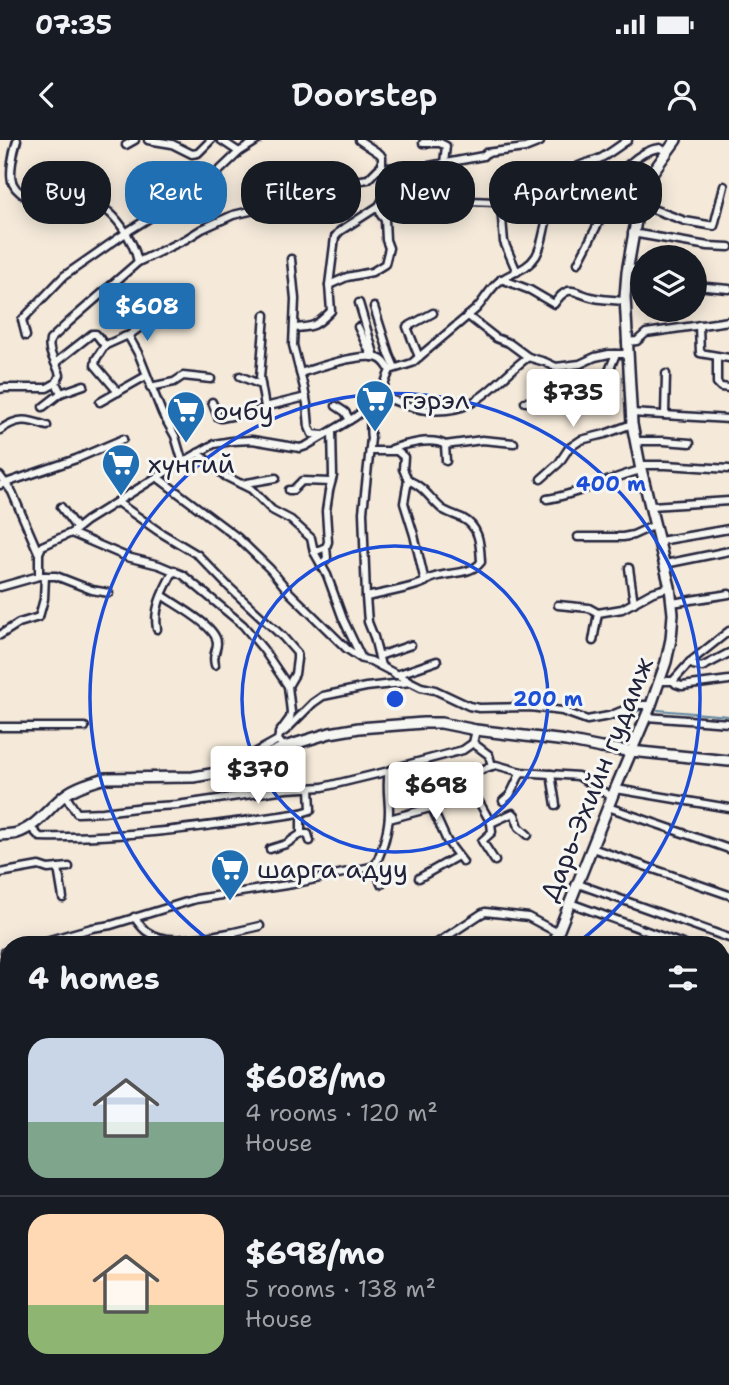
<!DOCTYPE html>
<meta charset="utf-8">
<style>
body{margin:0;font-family:"Shantell Sans",sans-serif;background:#242831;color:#f1f3f6;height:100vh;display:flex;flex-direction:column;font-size:26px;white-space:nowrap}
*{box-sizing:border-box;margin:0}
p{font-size:23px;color:#9ea1a6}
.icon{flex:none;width:38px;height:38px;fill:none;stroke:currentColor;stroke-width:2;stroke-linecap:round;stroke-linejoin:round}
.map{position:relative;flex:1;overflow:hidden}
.sheet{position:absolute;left:0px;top:796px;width:730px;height:450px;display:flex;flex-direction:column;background:#171b24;border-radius:28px 28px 0 0;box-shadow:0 4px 18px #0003}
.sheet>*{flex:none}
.banner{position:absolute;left:21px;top:21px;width:688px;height:63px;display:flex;gap:14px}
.fabs{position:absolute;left:630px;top:105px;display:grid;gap:14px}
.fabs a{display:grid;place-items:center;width:77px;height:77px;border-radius:50%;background:#171b24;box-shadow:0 4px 18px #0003;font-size:35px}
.price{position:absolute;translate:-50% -60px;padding:0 16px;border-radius:7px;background:#fff;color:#222;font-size:23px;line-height:46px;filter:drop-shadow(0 2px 4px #0008)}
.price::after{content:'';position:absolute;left:50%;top:42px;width:21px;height:16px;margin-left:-10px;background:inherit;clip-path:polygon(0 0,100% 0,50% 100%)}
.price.selected{background:#1f6fb2;color:#fff}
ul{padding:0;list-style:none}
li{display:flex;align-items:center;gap:21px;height:175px;padding:0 28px}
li+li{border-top:2px solid #363941}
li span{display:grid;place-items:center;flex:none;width:196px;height:140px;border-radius:21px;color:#555}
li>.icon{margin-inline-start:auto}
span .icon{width:84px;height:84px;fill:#fffc;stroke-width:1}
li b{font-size:30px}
h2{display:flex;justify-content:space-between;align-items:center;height:84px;padding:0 28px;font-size:30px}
.chip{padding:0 24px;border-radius:28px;background:#171b24;box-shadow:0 4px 18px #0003;font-size:24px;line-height:63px}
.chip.selected{background:#1f6fb2;color:#fff}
.status{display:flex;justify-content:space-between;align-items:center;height:49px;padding:0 35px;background:#171b24;direction:ltr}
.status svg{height:19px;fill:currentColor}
header{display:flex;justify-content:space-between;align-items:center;height:91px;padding:0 28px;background:#171b24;font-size:32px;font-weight:600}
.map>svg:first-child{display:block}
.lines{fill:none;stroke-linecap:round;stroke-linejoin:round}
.stream{stroke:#5d86a1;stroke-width:2}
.street-casing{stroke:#22223b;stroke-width:11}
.secondary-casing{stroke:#22223b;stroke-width:14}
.street{stroke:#f6f6f2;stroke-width:6}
.secondary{stroke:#f6f6f2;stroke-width:9}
.ring{fill:none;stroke:#1d4ed8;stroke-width:3.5}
.labels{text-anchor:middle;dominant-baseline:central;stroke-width:6;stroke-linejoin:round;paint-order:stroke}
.poi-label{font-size:26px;fill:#22223b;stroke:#f6f6f2;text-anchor:start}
.street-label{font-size:26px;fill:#22223b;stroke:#f6f6f2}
.centre{fill:#1d4ed8;stroke:#f6f6f2;stroke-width:3.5}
.ring-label{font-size:21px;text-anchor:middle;font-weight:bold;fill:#1d4ed8;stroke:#f6f6f2;stroke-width:6;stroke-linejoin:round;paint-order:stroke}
</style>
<div class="status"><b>07:35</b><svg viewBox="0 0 49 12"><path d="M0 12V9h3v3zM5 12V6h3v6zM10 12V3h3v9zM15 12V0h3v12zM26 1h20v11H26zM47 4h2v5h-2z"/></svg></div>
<header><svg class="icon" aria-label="back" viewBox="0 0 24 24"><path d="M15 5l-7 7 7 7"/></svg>Doorstep<svg class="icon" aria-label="person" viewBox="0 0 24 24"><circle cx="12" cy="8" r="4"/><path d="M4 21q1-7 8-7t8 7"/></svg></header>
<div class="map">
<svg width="729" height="1245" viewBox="0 0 729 1245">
<rect width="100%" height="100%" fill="#f5eada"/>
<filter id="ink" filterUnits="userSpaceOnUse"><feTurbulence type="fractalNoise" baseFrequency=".0143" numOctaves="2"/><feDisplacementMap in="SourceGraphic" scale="14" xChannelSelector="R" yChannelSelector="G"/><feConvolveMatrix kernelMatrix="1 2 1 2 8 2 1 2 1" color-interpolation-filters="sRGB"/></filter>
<g filter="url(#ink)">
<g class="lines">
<g class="stream">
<polyline points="658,570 729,576"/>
<polyline points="599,582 612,580 641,570"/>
<polyline points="724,1245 729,1237"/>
</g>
<g class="street-casing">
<g id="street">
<path d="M17,0C14,10 8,35 13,44C19,57 51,71 65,73C73,67 80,62 91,64C114,66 134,102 138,122L186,99L202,89L233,75L272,66L280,62L304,61L320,50L337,44L368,39L379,28L424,27L483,16L486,13L525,8L540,2"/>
<polyline points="148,0 172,4 192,14 198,13 211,0"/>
<polyline points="221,0 239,12 258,0"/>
<polyline points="359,0 380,14 382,17 382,28"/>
<polyline points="423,3 440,3 446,6 444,23"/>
<polyline points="126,5 135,0"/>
<polyline points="470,61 495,62 501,67 504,102 517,132"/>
<polyline points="639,64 685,81 714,86 724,46"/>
<polyline points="632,93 708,106 729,107"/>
<polyline points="291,119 295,159 293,205 304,248 307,264 309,287 312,294 324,295"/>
<path d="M578,123L599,82L595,73C599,67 601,59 605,53C616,35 638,10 660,8L667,12"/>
<polyline points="627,128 642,130"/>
<path d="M501,139L530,150L554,164C570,141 574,154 595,158C605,160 615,160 625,161"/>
<polyline points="329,145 347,137 372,132 385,124 389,108 386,100 385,80 381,75 379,66"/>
<polyline points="695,146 729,149"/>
<polyline points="359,163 375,217"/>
<polyline points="374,167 389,214 395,228"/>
<polyline points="265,175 260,238 265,267 306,257"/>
<polyline points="468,176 496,198 509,203 528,217 545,222 556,227 580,224 595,217 609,214 627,214"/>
<polyline points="699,185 700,213 729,218"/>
<polyline points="358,187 372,217"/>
<path d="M294,188C314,187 316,186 331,171L329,145L335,97L340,91L379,66L387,52L392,28"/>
<polyline points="26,196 22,180 64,136 130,90 159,72 166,75 187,66 199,58 210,45 217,33 239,12"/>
<polyline points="128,196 139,188 153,183"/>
<polyline points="626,202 637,201 646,193 729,181"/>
<polyline points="105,205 96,219 95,225 118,252"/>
<polyline points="419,217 407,187 433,173"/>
<polyline points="717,217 717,243 721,247 729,248"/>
<polyline points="55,223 92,194 96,194 103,203 106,205 126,196 129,197 139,215 162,273 175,296 183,323"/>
<path d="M300,233C317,228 361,212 378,218C384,220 386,224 390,230"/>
<polyline points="240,236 261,245"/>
<polyline points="56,243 61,253 84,245"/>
<polyline points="150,247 174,242 183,236 211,239"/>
<path d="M0,249L4,248H47L56,243L60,235C57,223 47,213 50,200L69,182L138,122"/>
<path d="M376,254C393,259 409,269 427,270C479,275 491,244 528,217"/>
<polyline points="100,262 146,236"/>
<polyline points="212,262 218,277 221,278 262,270 265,267"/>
<path d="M525,262C546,261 585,266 599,249C607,239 611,225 616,214"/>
<path d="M370,263C372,275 369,286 371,298L363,372L366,457L368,482L374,497L381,526"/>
<polyline points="336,266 345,272 350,280"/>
<polyline points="43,267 61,253"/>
<polyline points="631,273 729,279"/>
<polyline points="665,275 666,234"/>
<polyline points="164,277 187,267"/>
<path d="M0,290C18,277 27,279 47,286"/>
<polyline points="635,301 664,301 690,303"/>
<polyline points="445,305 446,321"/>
<path d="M392,309C405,304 432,297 445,305L482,300L514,303"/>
<polyline points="370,311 397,311 404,317 403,329 408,340 404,363 414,395 425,442"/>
<polyline points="198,313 225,336 251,349 272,370 291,380 311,398 314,412 327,435 343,479 361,517"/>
<polyline points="640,325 666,325 729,329"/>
<polyline points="0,336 12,352 38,412"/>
<polyline points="157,337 238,398 270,429 290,453 347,509 362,519 371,521 409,541"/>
<polyline points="541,339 559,323 569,308 581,300 605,294 632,284"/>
<polyline points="241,344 276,338"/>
<polyline points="0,345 76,319 123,299"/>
<polyline points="289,350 293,350 302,341 331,342"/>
<path d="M547,359C580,354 609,338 641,330"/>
<polyline points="117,362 158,391 198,415 229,447 283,497 297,513 297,519 295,534 288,546 291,572 290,578 279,593"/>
<polyline points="651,366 729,361"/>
<polyline points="61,367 77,389"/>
<polyline points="71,393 127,417 159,425 183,435 243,485 263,509 288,546"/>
<polyline points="578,397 623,397 633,395 655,385"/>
<polyline points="660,401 729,389"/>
<polyline points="314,412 326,407 328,402 326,371 329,351 333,336 332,291"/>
<polyline points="665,424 729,411"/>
<polyline points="321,426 327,418 326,407"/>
<polyline points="629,428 634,463"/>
<polyline points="41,436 56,436 92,450 109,453"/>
<path d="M0,447L39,436V413L42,406L71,393L86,381L152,340L214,304L232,301L252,300L300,308L306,306L355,277L364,270L384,245L390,230L412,223L419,217L476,169C485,160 490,147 501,140C514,131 527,130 536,116C543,104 543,92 547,79C550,66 561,40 571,31C579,23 591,23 601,18C610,13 619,6 628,0"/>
<path d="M162,455C174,464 217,486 217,503C217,512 212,513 215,525"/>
<path d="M366,457C384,453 403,450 420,444C426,442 429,438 435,437C449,432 471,435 481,422C480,404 480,387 462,378C456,375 448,373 442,369C429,358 425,347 408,340"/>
<polyline points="672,463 729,454"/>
<polyline points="558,465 589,468 598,473"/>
<path d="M157,489C153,467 164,450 174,430"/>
<polyline points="0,495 19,483 39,477 44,459 45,436"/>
<polyline points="593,501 598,473 622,469 653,452 670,447"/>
<polyline points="379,516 411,505"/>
<polyline points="690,522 693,525 702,527 729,513"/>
<polyline points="396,535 437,521"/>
<polyline points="660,541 673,541 676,544 682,546 729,540"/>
<polyline points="673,541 690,522 729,491"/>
<polyline points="646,577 729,583"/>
<polyline points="0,587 85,587"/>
<polyline points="473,603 489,615 492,626 467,635 466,639 491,683 492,692 482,701 495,721"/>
<polyline points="284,607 278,600 279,595 286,590 313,563 323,556 366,547 411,542 421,547 435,550 469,566 479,568 530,567 562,571 587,580 609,576 636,565 651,565"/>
<polyline points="492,626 496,625 521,632 578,636 612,657"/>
<polyline points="235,630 240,621 278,600"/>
<polyline points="551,634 556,665"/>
<polyline points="616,649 729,668"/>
<polyline points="65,655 77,673 103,672 144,667 177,665 286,649 323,647 389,631"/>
<polyline points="503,661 510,655 521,632"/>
<polyline points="608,667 729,709"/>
<polyline points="432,668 447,701 463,722"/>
<polyline points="389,679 445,664 459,654 472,650"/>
<polyline points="491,683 513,673 515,675 519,687 528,695"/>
<path d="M30,687L40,697C128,699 214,685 301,673L311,670L310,648"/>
<polyline points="301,694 308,694 310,701"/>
<polyline points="592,708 729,755"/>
<polyline points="270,709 286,704 301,694 301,673"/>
<polyline points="375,726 381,744"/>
<polyline points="58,728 63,758"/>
<polyline points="0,733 39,726 48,729 69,727"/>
<polyline points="419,738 458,716"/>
<polyline points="578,744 729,798"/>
<polyline points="570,763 685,805"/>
<path d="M134,777C138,782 141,787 146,791C166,807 205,796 230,793L234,797L236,805"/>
<polyline points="230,793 260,786"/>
<polyline points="51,800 80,805"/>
<polyline points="437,803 481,774 485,772 528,777 558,793"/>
<path d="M32,805L92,788L111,785L196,759L293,744L375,726C383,708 389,691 389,671C389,658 386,645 389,631L395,628L463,610L473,603L476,590"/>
<polyline points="5,812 9,830"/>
<polyline points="721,820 729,823"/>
<polyline points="721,859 729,861"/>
<polyline points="721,942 729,942"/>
<polyline points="721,978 729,979"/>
<polyline points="0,1005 6,1016"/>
<polyline points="721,1022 725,1022"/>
<polyline points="0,1079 5,1094 9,1094"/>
<polyline points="0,1132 5,1120 7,1103"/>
<polyline points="0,1215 7,1188 7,1169 9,1165"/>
<polyline points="383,1237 401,1245"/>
<polyline points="472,1237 477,1245"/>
<polyline points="644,1237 660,1237"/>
<polyline points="47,1245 48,1237"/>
<polyline points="89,1245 102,1237"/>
<polyline points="150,1245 159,1239 164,1237"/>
<polyline points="338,1245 350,1237"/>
</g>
</g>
<g class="secondary-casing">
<g id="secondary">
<path d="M0,695C5,694 12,695 17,693C37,687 49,667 65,655C77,646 92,642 106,638L193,637L235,630L284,607L330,593L359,588L423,583H441L476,590L566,601L601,608L729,621"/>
<polyline points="553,805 614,652 651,565 666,522 671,499 673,474 670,447 640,325 632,284 625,157 627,132 639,64 652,33 676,0"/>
<polyline points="502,1245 502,1237"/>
</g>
</g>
<use href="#street" class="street"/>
<use href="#secondary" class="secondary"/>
</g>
</g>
<g class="ring">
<circle cx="395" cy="559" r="153"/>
<path d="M214 804A305 305 0 1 1 576 804"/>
</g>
<defs>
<g id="supermarket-pin" transform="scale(2.0125)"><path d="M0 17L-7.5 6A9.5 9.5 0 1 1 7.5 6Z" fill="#1f6fb2" stroke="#f6f6f2"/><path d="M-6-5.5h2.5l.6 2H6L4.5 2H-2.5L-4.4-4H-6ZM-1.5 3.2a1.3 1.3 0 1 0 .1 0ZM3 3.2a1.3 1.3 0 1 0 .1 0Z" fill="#fff"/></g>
</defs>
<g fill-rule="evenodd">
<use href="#supermarket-pin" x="375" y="259"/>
<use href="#supermarket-pin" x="186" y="270"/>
<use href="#supermarket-pin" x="121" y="323"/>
<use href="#supermarket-pin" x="230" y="728"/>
</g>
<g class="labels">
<g class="poi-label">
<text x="402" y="259">гэрэл</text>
<text x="213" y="270">очбу</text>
<text x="148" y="323">хүнгий</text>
<text x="257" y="728">шарга адуу</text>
</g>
<g class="street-label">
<text transform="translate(596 639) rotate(-68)">Дарь-Эхийн гудамж</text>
</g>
</g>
<circle cx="395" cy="559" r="10" class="centre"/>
<g class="ring-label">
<text x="611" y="351">400 m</text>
<text x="548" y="566">200 m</text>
</g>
</svg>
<div class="fabs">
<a><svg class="icon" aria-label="layers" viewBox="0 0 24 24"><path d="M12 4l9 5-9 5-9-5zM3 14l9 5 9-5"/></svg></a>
</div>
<b class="price selected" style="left:147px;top:203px">$608</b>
<b class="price" style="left:573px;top:289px">$735</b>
<b class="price" style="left:258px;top:666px">$370</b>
<b class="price" style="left:436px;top:682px">$698</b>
<div class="banner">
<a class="chip">Buy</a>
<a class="chip selected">Rent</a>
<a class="chip">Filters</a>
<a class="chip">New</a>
<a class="chip">Apartment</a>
</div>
<section class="sheet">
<h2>4 homes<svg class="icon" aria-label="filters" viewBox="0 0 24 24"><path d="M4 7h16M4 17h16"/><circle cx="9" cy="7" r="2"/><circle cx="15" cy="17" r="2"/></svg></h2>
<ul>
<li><span style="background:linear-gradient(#c9d6e8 60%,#7fa58c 0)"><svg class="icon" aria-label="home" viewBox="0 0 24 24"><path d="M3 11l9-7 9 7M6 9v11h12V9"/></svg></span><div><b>$608/mo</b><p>4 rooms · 120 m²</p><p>House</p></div></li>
<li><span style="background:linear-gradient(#ffd9b3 65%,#8fb573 0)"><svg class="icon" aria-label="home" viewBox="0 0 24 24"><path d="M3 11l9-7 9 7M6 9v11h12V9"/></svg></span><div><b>$698/mo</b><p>5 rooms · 138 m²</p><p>House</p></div></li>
</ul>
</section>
</div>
